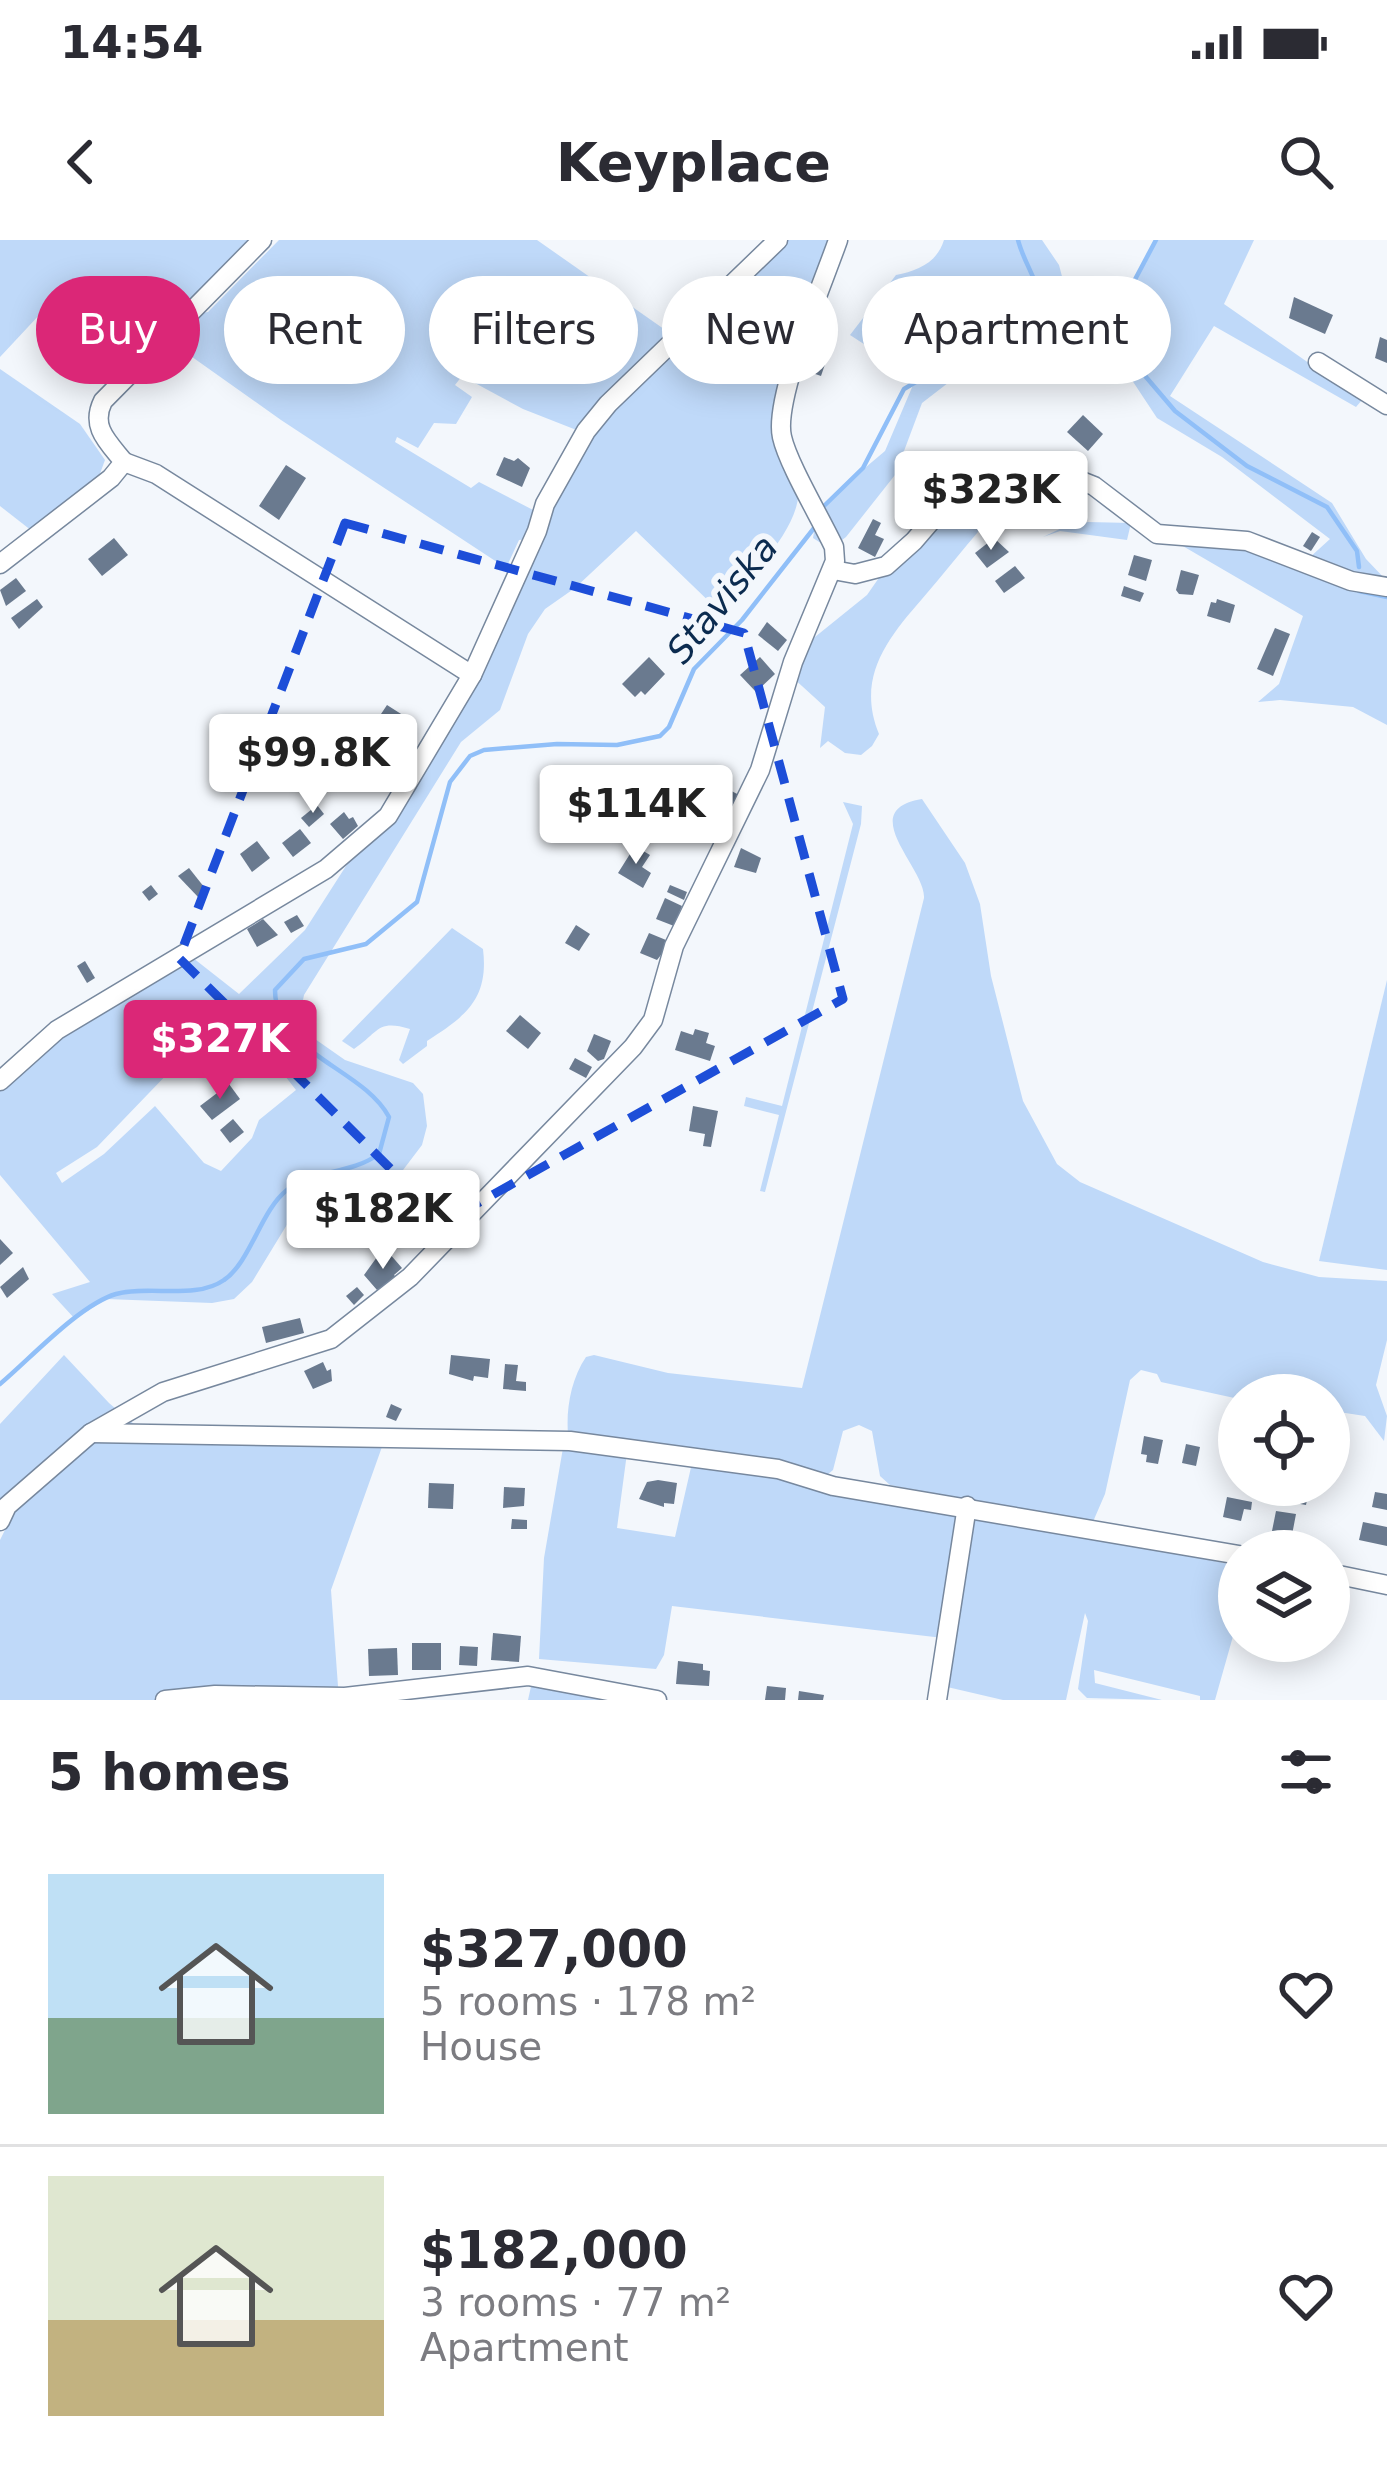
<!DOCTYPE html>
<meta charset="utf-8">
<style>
body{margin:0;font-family:"DejaVu Sans",sans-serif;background:#f7f7f7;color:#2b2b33;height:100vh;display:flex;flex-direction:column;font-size:45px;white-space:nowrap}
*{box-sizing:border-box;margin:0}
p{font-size:39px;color:#7c7c81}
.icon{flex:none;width:66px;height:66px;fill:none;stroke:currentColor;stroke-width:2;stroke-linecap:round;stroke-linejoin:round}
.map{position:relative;height:1460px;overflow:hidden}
.panel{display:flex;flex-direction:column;background:#fff;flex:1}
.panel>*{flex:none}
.top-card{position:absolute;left:36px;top:36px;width:1317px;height:108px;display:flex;gap:24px}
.buttons{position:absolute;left:1218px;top:1134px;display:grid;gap:24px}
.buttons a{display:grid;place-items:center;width:132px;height:132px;border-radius:50%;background:#fff;box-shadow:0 6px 30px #0003;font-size:60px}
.price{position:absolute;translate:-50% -102px;padding:0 27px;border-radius:12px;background:#fff;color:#222;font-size:39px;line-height:78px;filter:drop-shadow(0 3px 6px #0008)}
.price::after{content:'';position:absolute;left:50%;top:72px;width:36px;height:27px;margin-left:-18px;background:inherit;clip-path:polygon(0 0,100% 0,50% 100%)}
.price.active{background:#db2777;color:#fff}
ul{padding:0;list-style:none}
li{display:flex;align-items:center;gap:36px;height:300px;padding:0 48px}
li+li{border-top:3px solid #e1e1e2}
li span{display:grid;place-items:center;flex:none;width:336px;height:240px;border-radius:0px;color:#555}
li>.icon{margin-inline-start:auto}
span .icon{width:144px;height:144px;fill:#fffc;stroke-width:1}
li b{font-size:51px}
h2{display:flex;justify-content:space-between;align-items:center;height:144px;padding:0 48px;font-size:51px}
.chip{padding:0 42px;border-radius:54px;background:#fff;box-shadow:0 6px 30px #0003;font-size:42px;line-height:108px}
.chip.active{background:#db2777;color:#fff}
.status{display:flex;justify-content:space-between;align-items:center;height:84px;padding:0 60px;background:#fff;direction:ltr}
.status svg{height:33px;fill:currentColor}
header{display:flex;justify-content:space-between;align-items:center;height:156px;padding:0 48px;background:#fff;font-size:54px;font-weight:700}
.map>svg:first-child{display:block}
.green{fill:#bfd9f9;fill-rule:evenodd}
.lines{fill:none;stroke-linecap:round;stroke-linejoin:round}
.stream{stroke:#90bff8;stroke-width:4.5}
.building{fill:#6a7a8f}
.minor-casing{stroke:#77889e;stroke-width:21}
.minor{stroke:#fff;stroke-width:18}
.marked{fill:none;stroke:#1d4ed8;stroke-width:9;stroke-dasharray:24 15;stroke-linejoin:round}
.labels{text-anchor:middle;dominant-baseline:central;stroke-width:12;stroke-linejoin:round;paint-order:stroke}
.water-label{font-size:36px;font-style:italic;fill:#0b2b4f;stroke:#f3f7fc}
</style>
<div class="status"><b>14:54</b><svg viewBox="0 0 49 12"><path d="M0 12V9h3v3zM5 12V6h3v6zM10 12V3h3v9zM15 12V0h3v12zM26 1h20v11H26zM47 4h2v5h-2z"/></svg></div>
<header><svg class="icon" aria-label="back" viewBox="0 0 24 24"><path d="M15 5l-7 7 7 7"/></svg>Keyplace<svg class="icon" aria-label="search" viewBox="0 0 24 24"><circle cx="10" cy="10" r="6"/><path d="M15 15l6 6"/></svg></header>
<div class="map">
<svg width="1387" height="1460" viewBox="0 0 1387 1460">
<rect width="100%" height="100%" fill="#f3f7fc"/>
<g class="green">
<polygon points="0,0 255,0 144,111 70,42 0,117"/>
<polygon points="279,0 537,0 671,94 579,191 523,169 462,136 455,145 472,157 456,184 434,183 418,208 397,197 395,202 471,248 479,242 537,272 529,299 519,300 506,328 281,180 171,102 202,73 208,72"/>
<path d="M786,0H834L772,184C772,211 790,221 797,244C808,282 744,344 720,372L636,291L575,348L545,369L528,394L500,470L461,502L304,755L301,770L305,792L345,820L413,843L423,854L427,886L422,905L400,934L302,960L252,1042L234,1059L212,1063L106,1059L75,1079L52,1054L90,1042L0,935V846L72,786L188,714L239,754L305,690L467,437L589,197L618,161ZM245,785L296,850L259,880L252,898L221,931L204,923L155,866L104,914L62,943L56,933L97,907L200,800L208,812Z"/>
<path d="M944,0H1042L1059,25L1064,44L1113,76L1155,0H1254L1224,64L1362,160L1356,167L1214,86L1170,156L1332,263L1366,319L1387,341V485L1353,467L1280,460L1258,462L1279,444L1303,376L1169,298L1308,319L1330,299L1222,217L1157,178L1118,119L1113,78L1102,95L1048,66L922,163L895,235L846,297L830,309L813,298L817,275L834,254L885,211L916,138L850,95L896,35C917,31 937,23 944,0Z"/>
<polygon points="0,129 80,184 105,220 98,239 32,291 0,266"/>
<path d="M972,254L980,260L983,286C962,310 943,335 922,359C887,399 856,438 879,494L872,506L861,515L845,513L828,501L820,508L825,467L791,436L810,401L867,355L883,332Z"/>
<polygon points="1088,282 1131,283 1127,300 1060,291 1043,297 1066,286"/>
<path d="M922,559L965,623L980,664L991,736L1023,861L1057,924L1080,942L1263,1022L1319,1037L1387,1041V1100L1376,1145L1387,1176L1384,1201L1365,1176L1339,1172L1329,1212V1155H1239V1159L1161,1142L1157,1134L1141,1130L1130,1140L1105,1254L1092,1284L890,1245L880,1236L872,1191L859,1185L843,1191L833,1230L827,1235L568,1194C566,1169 571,1139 586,1117L594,1115L668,1133L802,1148L924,658C926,628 854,570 922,559Z"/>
<polygon points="843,562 862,566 861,584 765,952 760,951 779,875 744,866 746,857 782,866 853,584"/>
<path d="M452,688L483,709C489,759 466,776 427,801V806L403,824L399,820L410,789C377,779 379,792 354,809L342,801Z"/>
<polygon points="1387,740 1387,1030 1319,1021"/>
<polygon points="64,1115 109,1163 135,1185 383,1204 331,1350 339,1460 0,1460 0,1300 17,1266 0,1264 0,1184"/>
<polygon points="563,1208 627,1213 617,1288 675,1297 692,1223 789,1238 958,1274 943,1398 672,1366 664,1415 656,1429 539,1419 544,1318"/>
<polygon points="982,1274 1239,1326 1239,1375 1215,1460 1200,1460 1200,1456 1094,1430 1095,1443 1162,1460 1087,1458 1078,1449 1088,1381 1085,1373 1066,1460 1003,1460 943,1446 968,1281"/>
<polygon points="532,1442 658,1460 528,1460"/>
</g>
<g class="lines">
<g class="stream">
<polyline points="1040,57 1114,79 1132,97 1146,137 1175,171 1247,226 1327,267 1357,311 1359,327"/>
<polyline points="1114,79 1156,0"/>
<path d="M825,265L863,228L904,149L1015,83L1040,57C1035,36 1023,20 1018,0"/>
<polyline points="1359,351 1387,357"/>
<path d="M0,1144C30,1119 79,1065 116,1054C149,1045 196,1060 224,1040C250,1023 261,970 287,950C315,928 348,936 379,914L389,877C363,828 275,814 275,750L304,719L366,704L417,662L450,542L470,516L484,510L557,504L617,505L660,496L669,487L694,429L742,380L818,283"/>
</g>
</g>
<g class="building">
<polygon points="1294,57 1333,75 1325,94 1289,78"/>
<polygon points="69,75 98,103 86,116 56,93"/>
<polygon points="811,93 833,101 821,136 798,128"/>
<polygon points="1380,97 1387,100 1387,123 1375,118"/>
<polygon points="1083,175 1103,194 1088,211 1067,192"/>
<polygon points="504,217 514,221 518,218 530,228 522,247 496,235"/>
<polygon points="286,225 306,238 279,280 259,266"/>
<polygon points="873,279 881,283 875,295 884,299 875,317 858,308"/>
<polygon points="1312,292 1320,297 1311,311 1303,306"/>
<polygon points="114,298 128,315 102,336 88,319"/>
<polygon points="994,298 1009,312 987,328 975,313"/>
<polygon points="1134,315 1152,320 1146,341 1128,335"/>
<polygon points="1015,326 1025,338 1004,353 995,341"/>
<polygon points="1181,330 1199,335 1193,355 1179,354 1176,350"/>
<polygon points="16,338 26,351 6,366 0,350"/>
<polygon points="1124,346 1144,353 1140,362 1121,356"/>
<polygon points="37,359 43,367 19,389 11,378"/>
<polygon points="1217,359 1235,365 1230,383 1207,376 1211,362 1216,363"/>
<polygon points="767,382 787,400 778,411 758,395"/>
<polygon points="1275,388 1290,394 1273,436 1257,429"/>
<polygon points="649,417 665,434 645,455 641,451 635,457 622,444"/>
<polygon points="760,417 775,434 756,452 740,435"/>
<polygon points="387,465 409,479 393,511 375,499 380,491 373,486"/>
<polygon points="720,545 741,556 729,580 709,570 717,560 714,559"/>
<polygon points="317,565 324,574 309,587 301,578"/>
<polygon points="344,572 349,579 353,577 358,586 343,599 330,584"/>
<polygon points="709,576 722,582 716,596 703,591"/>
<polygon points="300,589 311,603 293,617 282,603"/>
<polygon points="257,601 270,618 252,632 240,614"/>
<polygon points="635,606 650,615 642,627 651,633 643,648 618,633"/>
<polygon points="741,608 761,618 756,633 734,627"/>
<polygon points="189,628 208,652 199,658 178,636"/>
<polygon points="151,645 158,654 149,661 142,652"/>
<polygon points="670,645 687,652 684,660 667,652"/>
<polygon points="665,658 682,666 674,686 656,679"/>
<polygon points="297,675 304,686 291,693 284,682"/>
<polygon points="263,679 278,695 257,707 247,689"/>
<polygon points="576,685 590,694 579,711 565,703"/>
<polygon points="649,693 666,700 664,704 668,706 657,720 640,713"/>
<polygon points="85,721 95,738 87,743 77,726"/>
<polygon points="520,775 541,793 528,809 506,791"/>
<polygon points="695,789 709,793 706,803 715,806 710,821 675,810 681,791 693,795"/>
<polygon points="594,794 611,801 604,819 598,821 587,811"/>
<polygon points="575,818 592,827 586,838 569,829"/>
<polygon points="229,844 240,859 212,880 200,866"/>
<polygon points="693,866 718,871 711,907 703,906 705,894 689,891"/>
<polygon points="233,879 244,892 230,903 220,890"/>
<polygon points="0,999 13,1013 0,1025"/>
<polygon points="389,1013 402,1028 394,1035 397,1038 377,1050 364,1035 377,1017 380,1021"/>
<polygon points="23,1027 29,1039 7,1058 0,1047"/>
<polygon points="357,1047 364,1055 354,1065 346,1056"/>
<polygon points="300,1078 304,1093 266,1103 262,1087"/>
<polygon points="451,1115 490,1119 488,1138 474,1136 473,1141 449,1134"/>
<polygon points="323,1122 327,1131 331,1129 332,1141 313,1149 304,1131"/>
<polygon points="505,1124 518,1125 516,1141 526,1142 526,1151 503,1149"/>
<polygon points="391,1164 402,1169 396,1181 386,1177"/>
<polygon points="1144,1196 1163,1200 1158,1224 1146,1222 1147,1215 1141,1214"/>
<polygon points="1186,1204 1200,1207 1196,1226 1182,1223"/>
<polygon points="658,1240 677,1243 674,1264 664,1263 664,1267 639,1259 647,1242"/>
<polygon points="429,1243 454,1244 453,1269 428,1268"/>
<polygon points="504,1247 525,1248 524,1266 503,1268"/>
<polygon points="1292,1252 1308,1255 1306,1265 1289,1262"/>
<polygon points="1375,1252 1387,1254 1387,1270 1372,1267"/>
<polygon points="1227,1257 1252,1262 1251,1270 1244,1269 1241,1281 1223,1277"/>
<polygon points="1276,1271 1296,1274 1292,1295 1288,1294 1287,1299 1277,1297 1278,1292 1272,1291"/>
<polygon points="512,1279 527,1280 527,1289 511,1289"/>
<polygon points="1363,1282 1387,1287 1387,1306 1359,1300"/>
<polygon points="493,1393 521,1396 519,1422 491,1420"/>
<rect x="412" y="1403" width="29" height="27"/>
<polygon points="460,1406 478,1407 477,1426 459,1425"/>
<polygon points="397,1408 398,1435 369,1436 368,1409"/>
<polygon points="678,1421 703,1424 703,1430 710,1431 709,1446 676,1444"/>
<polygon points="767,1446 786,1448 785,1460 765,1460"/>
<polygon points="799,1451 824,1455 823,1460 798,1460"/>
</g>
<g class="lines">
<g class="minor-casing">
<g id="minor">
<polyline points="1318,122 1387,165"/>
<polyline points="124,222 156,234 472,435"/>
<path d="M0,324L111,238L124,222C108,202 90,187 103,161L262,0"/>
<polyline points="833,330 855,334 886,326 914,301 945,265 991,236 1054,230 1094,246 1157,294 1247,301 1351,341 1387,347"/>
<polyline points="0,841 57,790 326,629 388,576 472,435 537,291 545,264 586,191 608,164 778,0"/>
<polyline points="91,1193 570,1201 778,1229 833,1246 1239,1315"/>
<path d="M0,1281L7,1266L91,1193L163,1152L331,1099L410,1037L633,807L653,780L674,706L760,530L793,422L835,321L834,307C821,279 788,224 782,197C773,159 824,41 838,0"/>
<polyline points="1329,1333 1387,1345"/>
<polyline points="165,1460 215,1455 345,1457 528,1436 657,1460"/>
<polyline points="937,1460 967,1266"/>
</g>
</g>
<use href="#minor" class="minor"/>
</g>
<path class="marked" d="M345,283L744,393L843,759L444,982L179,718Z"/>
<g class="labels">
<g class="water-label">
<text transform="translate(722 359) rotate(-51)">Staviska</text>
</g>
</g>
</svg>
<div class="buttons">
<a><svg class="icon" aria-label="locate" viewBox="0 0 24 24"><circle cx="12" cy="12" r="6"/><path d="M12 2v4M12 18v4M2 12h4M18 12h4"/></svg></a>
<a><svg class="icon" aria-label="layers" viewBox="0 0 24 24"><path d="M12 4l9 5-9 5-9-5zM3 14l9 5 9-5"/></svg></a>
</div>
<b class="price" style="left:991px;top:313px">$323K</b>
<b class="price" style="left:313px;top:576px">$99.8K</b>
<b class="price" style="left:636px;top:627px">$114K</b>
<b class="price active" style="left:220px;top:862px">$327K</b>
<b class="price" style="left:383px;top:1032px">$182K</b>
<div class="top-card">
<a class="chip active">Buy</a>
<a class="chip">Rent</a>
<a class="chip">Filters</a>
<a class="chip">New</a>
<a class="chip">Apartment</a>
</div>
</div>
<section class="panel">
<h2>5 homes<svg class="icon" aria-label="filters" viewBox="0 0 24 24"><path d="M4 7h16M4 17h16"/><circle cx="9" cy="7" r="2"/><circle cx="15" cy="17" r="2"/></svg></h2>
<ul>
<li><span style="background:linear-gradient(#bfe0f5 60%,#7fa58c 0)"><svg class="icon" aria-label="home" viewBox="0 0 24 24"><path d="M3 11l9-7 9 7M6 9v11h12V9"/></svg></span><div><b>$327,000</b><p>5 rooms · 178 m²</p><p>House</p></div><svg class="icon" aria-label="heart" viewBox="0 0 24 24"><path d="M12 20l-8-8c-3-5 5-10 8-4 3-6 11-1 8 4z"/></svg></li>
<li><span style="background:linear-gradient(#dfe7d0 60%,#c2b280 0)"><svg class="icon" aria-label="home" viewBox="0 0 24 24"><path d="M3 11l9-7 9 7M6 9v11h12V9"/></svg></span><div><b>$182,000</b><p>3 rooms · 77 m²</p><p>Apartment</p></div><svg class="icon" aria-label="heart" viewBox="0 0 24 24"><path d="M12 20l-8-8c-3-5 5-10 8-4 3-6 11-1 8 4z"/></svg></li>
</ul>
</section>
